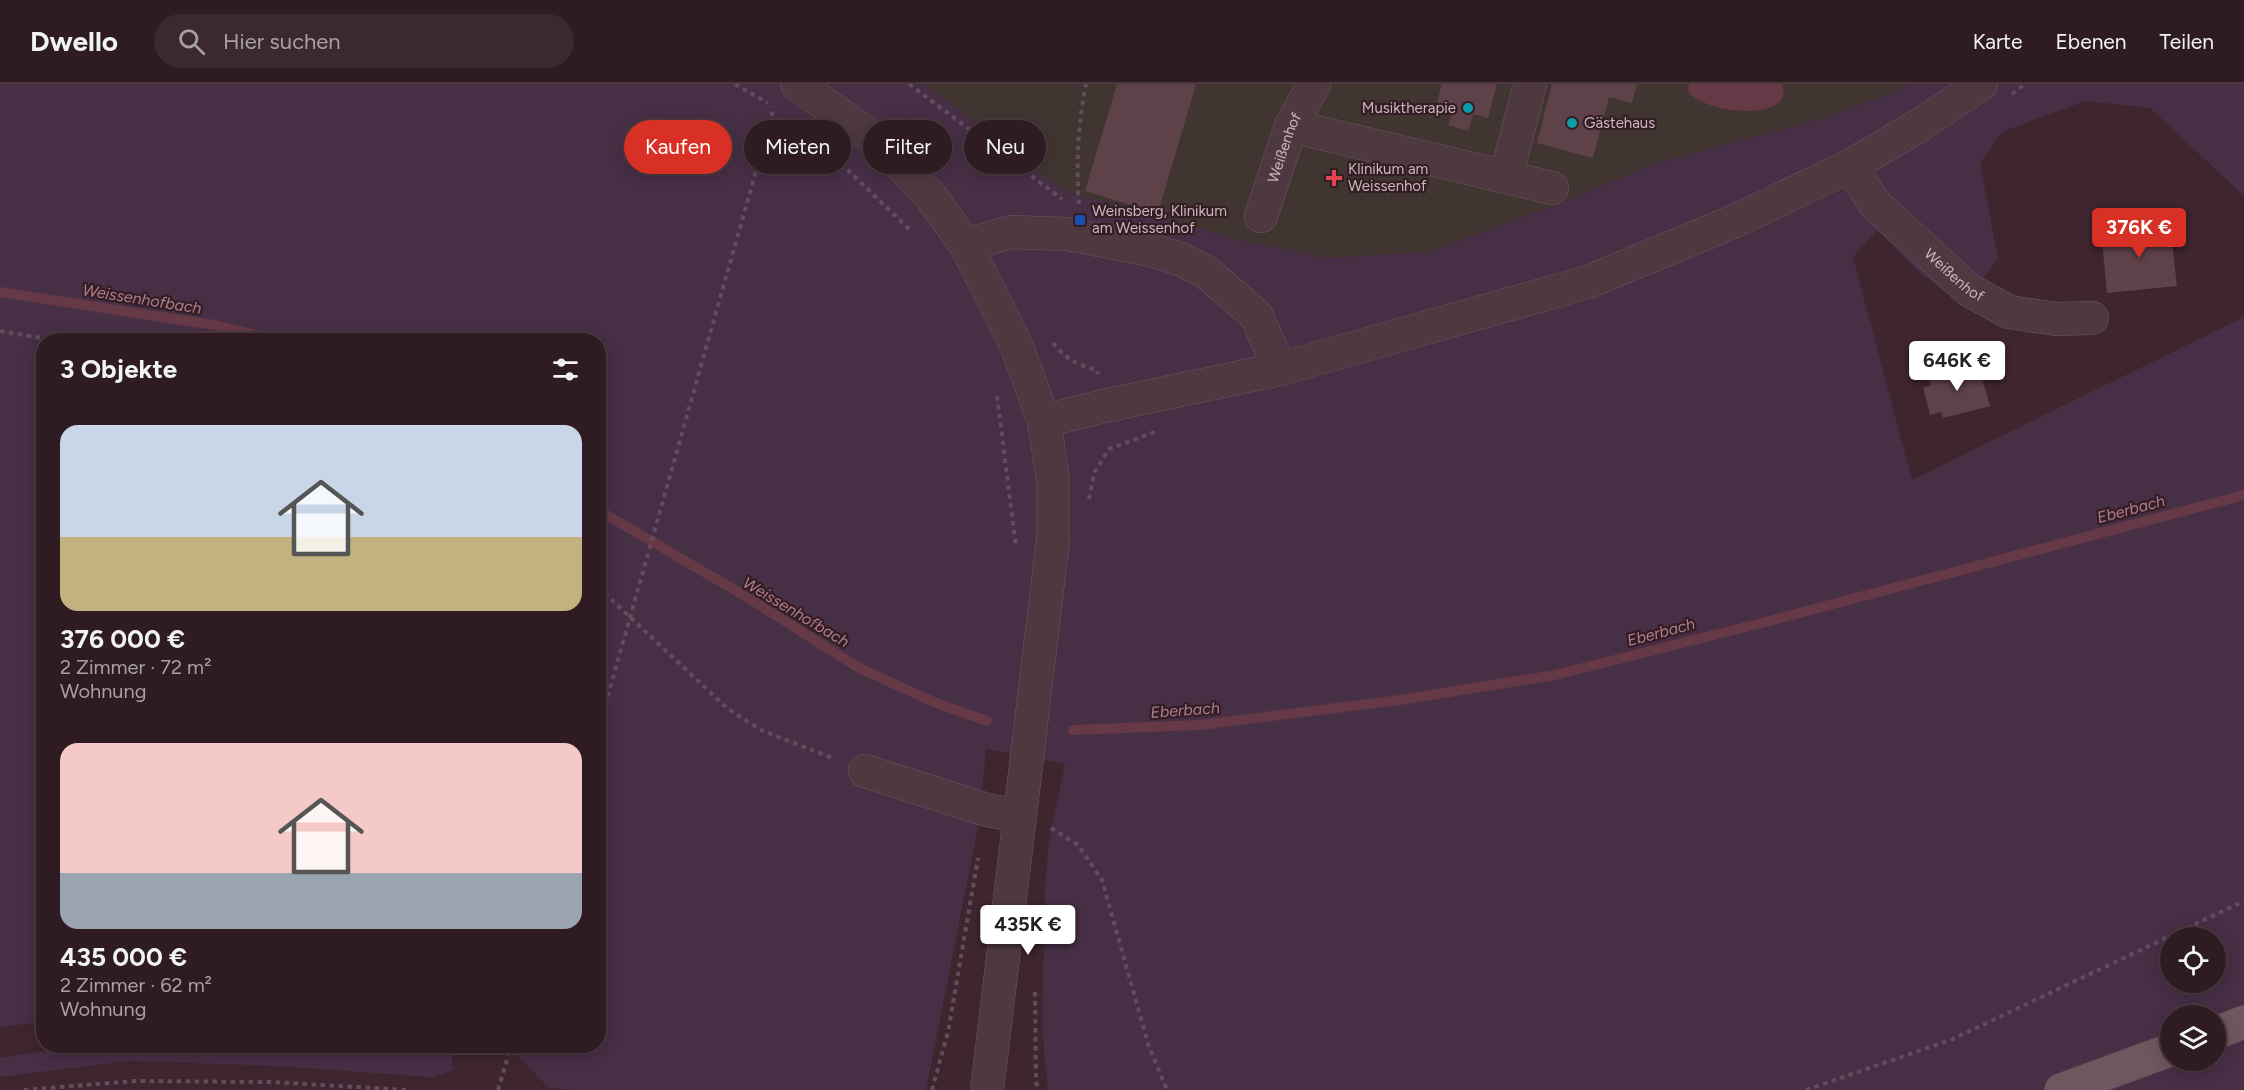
<!DOCTYPE html>
<html lang="de">
<meta charset="utf-8">
<style>
body{margin:0;font-family:Figtree,sans-serif;background:#3b292f;color:#f1f3f6;height:100vh;display:flex;flex-direction:column;font-size:22px;white-space:nowrap}
*{box-sizing:border-box;margin:0}
p{font-size:20px;color:#a7a1a5}
.icon{flex:none;width:33px;height:33px;fill:none;stroke:currentColor;stroke-width:2;stroke-linecap:round;stroke-linejoin:round}
.map{position:relative;flex:1;overflow:hidden}
.panel{position:absolute;left:36px;top:249px;width:570px;height:720px;display:flex;flex-direction:column;background:#2f1c22;border-radius:24px;box-shadow:0 3px 15px #0003,0 0 0 2px #4a3a40}
.panel>*{flex:none}
.top-card{position:absolute;left:624px;top:36px;width:570px;height:54px;display:flex;gap:12px}
.buttons{position:absolute;left:2160px;top:843px;display:grid;gap:12px}
.buttons a{display:grid;place-items:center;width:66px;height:66px;border-radius:50%;background:#2f1c22;box-shadow:0 3px 15px #0003,0 0 0 2px #4a3a40;font-size:30px}
.price{position:absolute;translate:-50% -51px;padding:0 14px;border-radius:6px;background:#fff;color:#222;font-size:20px;line-height:39px;filter:drop-shadow(0 2px 3px #0008)}
.price::after{content:'';position:absolute;left:50%;top:36px;width:18px;height:14px;margin-left:-9px;background:inherit;clip-path:polygon(0 0,100% 0,50% 100%)}
.price.current{background:#d93025;color:#fff}
ul{padding:0;list-style:none}
li{display:grid;align-content:center;gap:12px;height:318px;padding:0 24px}
li span{display:grid;place-items:center;height:186px;border-radius:18px;color:#555}
li>.icon{margin-inline-start:auto}
span .icon{width:108px;height:108px;fill:#fffc;stroke-width:1}
li b{font-size:26px}
h2{display:flex;justify-content:space-between;align-items:center;height:72px;padding:0 24px;font-size:26px}
.tag{padding:0 21px;border-radius:27px;background:#2f1c22;box-shadow:0 3px 15px #0003,0 0 0 2px #4a3a40;font-size:21px;line-height:54px}
.tag.current{background:#d93025;color:#fff}
header{display:flex;align-items:center;gap:36px;box-sizing:border-box;height:84px;padding:0 30px;background:#2f1c22;border-bottom:2px solid #4a3a40}
header strong{font-size:28px}
nav{display:flex;gap:33px;margin-inline-start:auto;font-size:21px}
.search{width:420px;height:54px;background:#3b292f;display:flex;align-items:center;gap:15px;box-sizing:border-box;padding:0 21px;border-radius:33px;color:#a7a1a5;font-size:22px}
.map>svg:first-child{display:block}
.medical{fill:#403531}
.green{fill:#472f46;fill-rule:evenodd}
.water{fill:#663947}
.lines{fill:none;stroke-linecap:round;stroke-linejoin:round}
.stream{stroke:#663947;stroke-width:10}
.building{fill:#5f414a}
.minor-casing{stroke:#6d575e;stroke-width:34}
.major-casing{stroke:#584349;stroke-width:34}
.path{stroke:#634c5e;stroke-width:4;stroke-dasharray:4.5 4.5;stroke-linecap:butt}
.minor{stroke:#4f3940;stroke-width:33}
.major{stroke:#6f575f;stroke-width:33}
.culture-dot{fill:#0f9aa8;stroke:#341e25;stroke-width:2}
.health-dot{fill:#e0444e;stroke:#341e25;stroke-width:2}
.transit-dot{fill:#1a4fb4;stroke:#341e25;stroke-width:2}
.labels{text-anchor:middle;dominant-baseline:central;stroke-width:4.5;stroke-linejoin:round;paint-order:stroke}
.poi-label{font-size:15px;fill:#cab6bb;stroke:#341e25;text-anchor:start}
.street-label{font-size:15px;fill:#cab6bb;stroke:#341e25}
.water-label{font-size:16px;font-style:italic;fill:#b17d8e;stroke:#341e25}
</style>
<header>
<strong>Dwello</strong>
<div class="search"><svg class="icon" aria-label="search" viewBox="0 0 24 24"><circle cx="10" cy="10" r="6"/><path d="M15 15l6 6"/></svg>Hier suchen</div>
<nav><a>Karte</a><a>Ebenen</a><a>Teilen</a></nav>
</header>
<div class="map">
<svg width="2244" height="1006" viewBox="0 0 2244 1006">
<rect width="100%" height="100%" fill="#3f252e"/>
<polygon class="medical" points="925,0 1906,0 1894,9 1814,37 1654,80 1561,119 1430,168 1325,174 1231,154 1130,123 1067,109"/>
<g class="green">
<path d="M0,0H925L1067,109L1130,123L1231,154L1325,174L1430,168L1561,119L1654,80L1814,37L1894,9L1906,0H2244V112L2150,24L2085,17L2002,48L1980,79L1998,175L1962,221L1918,187L1877,146L1853,173L1912,396L2244,233V1006H1048L1042,945L1045,804L1049,756L1065,680L986,665L979,738L926,1006H572L549,1004L519,973L515,962H598V256H44L43,938L0,943ZM2170,854H2216V898H2170ZM2170,932H2216V976H2170Z"/>
<polygon points="78,962 343,962 452,971 453,986 431,993 279,982 129,977 0,993 0,974"/>
</g>
<path class="water" d="M1690,0H1782C1798,40 1697,30 1687,5Z"/>
<g class="lines">
<g class="stream">
<polyline points="0,208 214,241 278,256"/>
<polyline points="598,426 750,515 859,584 936,619 987,637"/>
<polyline points="1073,646 1200,641 1400,616 1555,591 1758,540 2244,411"/>
</g>
</g>
<g class="building">
<polygon points="1117,0 1196,0 1158,129 1085,107"/>
<polygon points="1442,0 1497,0 1488,34 1473,30 1468,47 1448,41 1453,26 1436,22"/>
<polygon points="1552,0 1637,0 1632,19 1609,13 1593,74 1537,59"/>
<polygon points="2170,141 2177,202 2107,209 2101,147"/>
<polygon points="1978,280 1990,322 1943,334 1941,328 1930,331 1923,304 1931,301 1929,294"/>
</g>
<g class="lines">
<g class="minor-casing">
<g id="minor">
<polyline points="797,0 884,62 931,113 966,161 1017,263 1044,337 1053,396 1053,456 987,1006"/>
<polyline points="1291,42 1552,104"/>
<path id="s1" d="M1850,82L1875,120L1969,206L2009,228L2056,235L2092,234"/>
<polyline points="1506,93 1530,0"/>
<path id="s2" d="M1261,132L1291,42L1314,0"/>
<polyline points="966,161 1011,148 1068,150 1151,166 1180,175 1206,188 1256,231 1280,285"/>
<polyline points="1044,337 1104,322 1280,285 1588,198 1735,137 1850,82 1920,41 1981,0"/>
<polyline points="865,687 987,726 1019,732"/>
</g>
</g>
<g class="major-casing">
<g id="major">
<polyline points="2216,949 2244,938"/>
<polyline points="2061,1006 2170,966"/>
</g>
</g>
<g class="path">
<polyline points="735,0 768,19"/>
<polyline points="909,0 1062,115"/>
<polyline points="2012,10 2025,0"/>
<polyline points="828,67 911,147"/>
<path d="M1079,120C1076,80 1078,39 1086,0"/>
<polyline points="0,247 54,256"/>
<path d="M1053,259C1066,275 1077,281 1097,286L1098,290"/>
<polyline points="997,312 1016,463"/>
<polyline points="1089,415 1094,389 1109,365 1155,348"/>
<polyline points="598,503 728,625 763,647 835,675"/>
<polyline points="598,647 774,23"/>
<polyline points="1051,744 1078,761 1102,796 1149,963 1167,1006"/>
<polyline points="1035,908 1036,998 1039,1006"/>
<polyline points="24,1006 135,997 271,998 407,1006"/>
<polyline points="498,1006 511,962"/>
<polyline points="932,1006 948,948 978,774"/>
<polyline points="1806,1006 1953,955 2244,817"/>
</g>
<use href="#minor" class="minor"/>
<use href="#major" class="major"/>
</g>
<g class="culture-dot">
<circle cx="1468" cy="24" r="6"/>
<circle cx="1572" cy="39" r="6"/>
</g>
<path class="health-dot" d="M1331 85h6v6h6v6h-6v6h-6v-6h-6v-6h6z"/>
<rect class="transit-dot" x="1074" y="130" width="12" height="12" rx="3"/>
<g class="labels">
<g class="poi-label">
<text x="1456" y="24" text-anchor="end">Musiktherapie</text>
<text x="1584" y="39">Gästehaus</text>
<text x="1348" y="85">Klinikum am<tspan x="1348" dy="17">Weissenhof</tspan></text>
<text x="1092" y="127">Weinsberg, Klinikum<tspan x="1092" dy="17">am Weissenhof</tspan></text>
</g>
<g class="street-label">
<text stroke="none"><textPath href="#s2" startOffset="72">Weißenhof</textPath></text>
<text stroke="none"><textPath href="#s1" startOffset="152">Weißenhof</textPath></text>
</g>
<g class="water-label">
<text transform="translate(142 215) rotate(9)">Weissenhofbach</text>
<text transform="translate(2131 425) rotate(-15)">Eberbach</text>
<text transform="translate(796 528) rotate(31)">Weissenhofbach</text>
<text transform="translate(1661 548) rotate(-15)">Eberbach</text>
<text transform="translate(1185 626) rotate(-4)">Eberbach</text>
</g>
</g>
</svg>
<div class="buttons">
<a><svg class="icon" aria-label="locate" viewBox="0 0 24 24"><circle cx="12" cy="12" r="6"/><path d="M12 2v4M12 18v4M2 12h4M18 12h4"/></svg></a>
<a><svg class="icon" aria-label="layers" viewBox="0 0 24 24"><path d="M12 4l9 5-9 5-9-5zM3 14l9 5 9-5"/></svg></a>
</div>
<b class="price current" style="left:2139px;top:175px">376K €</b>
<b class="price" style="left:1957px;top:308px">646K €</b>
<b class="price" style="left:1028px;top:872px">435K €</b>
<div class="top-card">
<a class="tag current">Kaufen</a>
<a class="tag">Mieten</a>
<a class="tag">Filter</a>
<a class="tag">Neu</a>
</div>
<section class="panel">
<h2>3 Objekte<svg class="icon" aria-label="filters" viewBox="0 0 24 24"><path d="M4 7h16M4 17h16"/><circle cx="9" cy="7" r="2"/><circle cx="15" cy="17" r="2"/></svg></h2>
<ul>
<li><span style="background:linear-gradient(#c9d6e8 60%,#c2b280 0)"><svg class="icon" aria-label="home" viewBox="0 0 24 24"><path d="M3 11l9-7 9 7M6 9v11h12V9"/></svg></span><div><b>376 000 €</b><p>2 Zimmer · 72 m²</p><p>Wohnung</p></div></li>
<li><span style="background:linear-gradient(#f6c9c9 70%,#9aa5b1 0)"><svg class="icon" aria-label="home" viewBox="0 0 24 24"><path d="M3 11l9-7 9 7M6 9v11h12V9"/></svg></span><div><b>435 000 €</b><p>2 Zimmer · 62 m²</p><p>Wohnung</p></div></li>
</ul>
</section>
</div>
